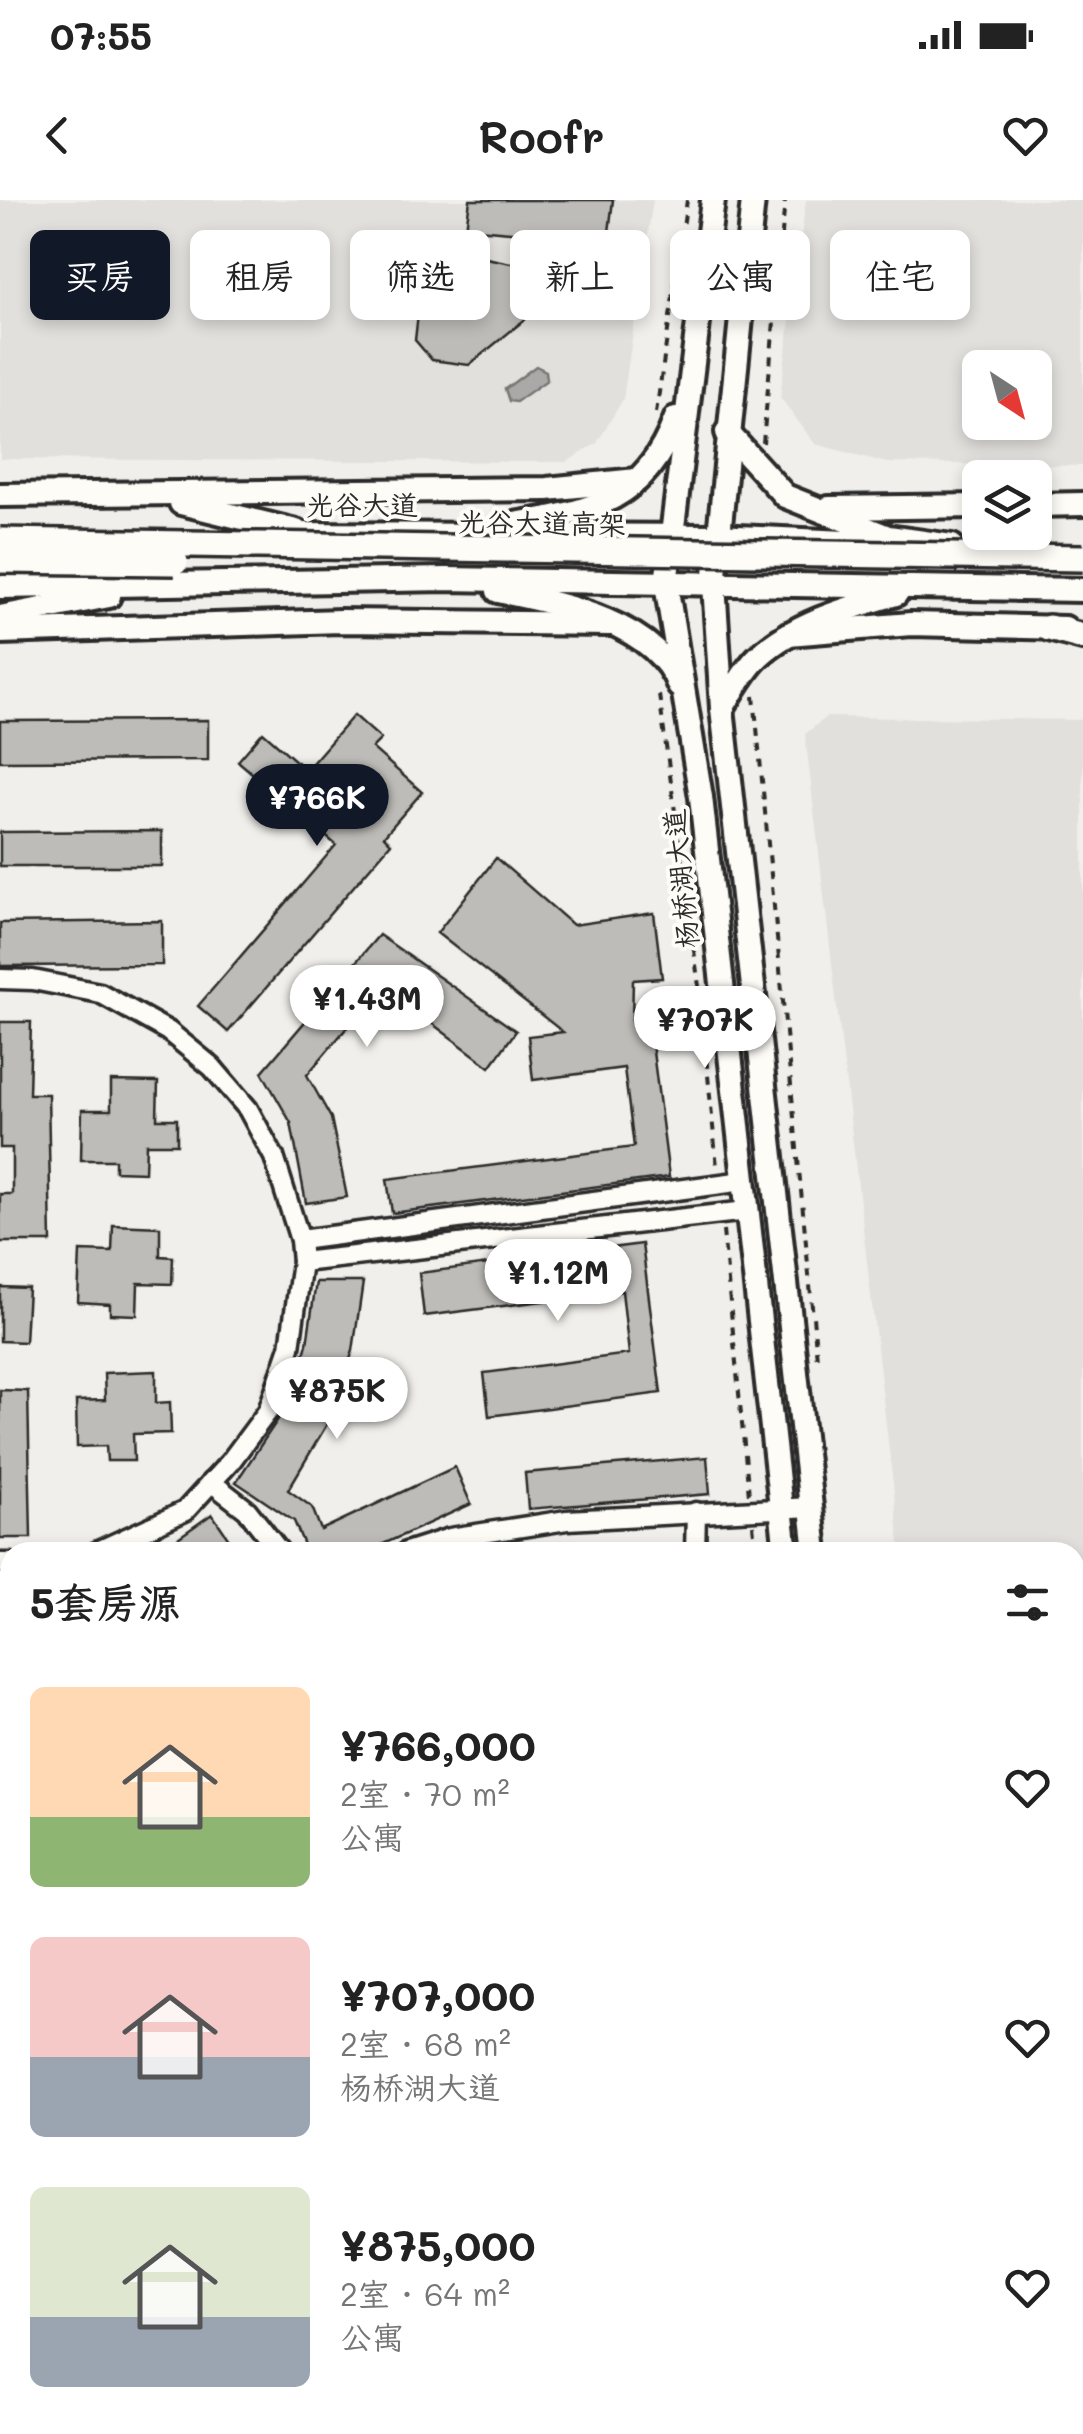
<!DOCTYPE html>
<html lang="zh">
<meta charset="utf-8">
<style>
body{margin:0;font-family:Mali,"LXGW WenKai TC",sans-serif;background:#f2f2f2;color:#222;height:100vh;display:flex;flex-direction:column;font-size:38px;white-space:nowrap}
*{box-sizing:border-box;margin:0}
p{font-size:32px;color:#767676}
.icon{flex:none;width:55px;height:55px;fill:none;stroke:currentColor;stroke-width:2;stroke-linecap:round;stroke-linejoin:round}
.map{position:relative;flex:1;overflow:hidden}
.panel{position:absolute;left:0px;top:1342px;width:1085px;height:892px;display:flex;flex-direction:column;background:#fff;border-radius:30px 30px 0 0;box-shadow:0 5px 15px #0003}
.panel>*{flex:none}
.banner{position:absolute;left:30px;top:30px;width:1025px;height:90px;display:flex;gap:20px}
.needle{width:65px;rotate:144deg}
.fabs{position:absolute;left:962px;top:150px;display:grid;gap:20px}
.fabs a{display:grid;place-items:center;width:90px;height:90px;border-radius:15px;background:#fff;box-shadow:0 5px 15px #0003;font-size:50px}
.price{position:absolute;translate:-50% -85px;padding:0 22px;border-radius:35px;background:#fff;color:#222;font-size:32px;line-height:65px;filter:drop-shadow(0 2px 5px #0008)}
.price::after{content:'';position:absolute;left:50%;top:60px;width:30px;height:22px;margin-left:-15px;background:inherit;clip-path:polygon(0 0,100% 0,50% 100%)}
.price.current{background:#111827;color:#fff}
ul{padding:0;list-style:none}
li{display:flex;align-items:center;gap:30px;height:250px;padding:0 30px}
li span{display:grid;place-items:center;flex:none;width:280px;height:200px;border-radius:15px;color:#555}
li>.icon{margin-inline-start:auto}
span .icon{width:120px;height:120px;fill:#fffc;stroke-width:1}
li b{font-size:42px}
h2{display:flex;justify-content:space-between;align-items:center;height:120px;padding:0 30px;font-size:42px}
.pill{padding:0 35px;border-radius:15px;background:#fff;box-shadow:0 5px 15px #0003;font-size:35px;line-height:90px}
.pill.current{background:#111827;color:#fff}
.status{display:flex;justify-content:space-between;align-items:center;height:70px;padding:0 50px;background:#fff;direction:ltr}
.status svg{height:28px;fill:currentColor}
header{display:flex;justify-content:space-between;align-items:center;height:130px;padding:0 30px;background:#fff;font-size:45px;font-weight:600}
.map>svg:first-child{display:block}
.built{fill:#e1e0dc;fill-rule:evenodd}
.water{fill:#aaa9a7;stroke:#777775;stroke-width:2.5}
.building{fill:#bdbcb8;stroke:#2b2b2b;stroke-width:2.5}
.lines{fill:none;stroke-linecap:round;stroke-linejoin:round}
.minor-casing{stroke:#2b2b2b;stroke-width:25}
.major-casing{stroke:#2b2b2b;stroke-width:30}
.highway-casing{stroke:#2b2b2b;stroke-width:32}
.path{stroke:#2b2b2b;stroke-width:4;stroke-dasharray:8 8;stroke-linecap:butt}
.minor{stroke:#fdfcf7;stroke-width:18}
.major{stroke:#fdfcf7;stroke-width:22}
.highway{stroke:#fdfcf7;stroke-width:25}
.highway-bridge-casing{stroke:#2b2b2b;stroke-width:32;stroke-linecap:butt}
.highway-bridge{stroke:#fdfcf7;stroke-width:25}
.labels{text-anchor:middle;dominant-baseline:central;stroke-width:8;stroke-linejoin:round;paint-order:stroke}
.street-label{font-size:28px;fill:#2b2b2b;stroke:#fdfcf7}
</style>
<div class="status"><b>07:55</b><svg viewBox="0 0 49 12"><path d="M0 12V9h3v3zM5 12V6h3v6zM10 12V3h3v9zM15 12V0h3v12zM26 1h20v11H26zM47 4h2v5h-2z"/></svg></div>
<header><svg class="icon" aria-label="back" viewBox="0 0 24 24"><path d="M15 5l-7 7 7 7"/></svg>Roofr<svg class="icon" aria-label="heart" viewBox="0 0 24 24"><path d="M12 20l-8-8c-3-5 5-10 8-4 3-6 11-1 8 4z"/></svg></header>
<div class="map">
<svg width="1083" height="2234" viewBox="0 0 1083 2234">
<rect width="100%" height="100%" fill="#f0efeb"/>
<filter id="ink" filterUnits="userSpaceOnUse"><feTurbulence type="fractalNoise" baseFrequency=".01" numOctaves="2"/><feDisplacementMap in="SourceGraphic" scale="20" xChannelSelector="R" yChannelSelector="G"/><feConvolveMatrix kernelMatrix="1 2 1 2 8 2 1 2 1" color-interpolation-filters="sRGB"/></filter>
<g filter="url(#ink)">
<g class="built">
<polygon points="0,0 653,0 623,199 597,243 567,262 0,259"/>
<path d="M806,0H1083V266L887,263L815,244L780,197ZM980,168H1035V222H980Z"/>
<polygon points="826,517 1083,520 1083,1769 1075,1769 1075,1352 901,1352 805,534"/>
</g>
<polygon class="water" points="536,166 546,171 547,180 516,202 509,201 505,189"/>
<g class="building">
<polygon points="470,0 613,0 604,72 543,64 521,33 466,28"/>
<polygon points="481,57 531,67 528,117 469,165 432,160 415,140 419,105"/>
<polygon points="354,515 381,539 372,548 422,592 384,636 391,643 228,832 198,806 336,645 238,561 263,532 306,570"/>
<polygon points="208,520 208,560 0,561 0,521"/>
<polygon points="162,631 162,666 0,666 0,632"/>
<polygon points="496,658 573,725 654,713 662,778 633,780 632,823 649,820 669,977 392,1013 387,979 634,947 624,868 533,880 528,836 563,832 437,733"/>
<polygon points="162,721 162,765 0,766 0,723"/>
<polygon points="379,735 516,831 490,867 382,786 307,875 331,918 347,997 306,1003 291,923 262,872"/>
<polygon points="0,822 31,822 29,894 48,894 51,1042 0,1042 0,994 12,994 12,948 0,948"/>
<polygon points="111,881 158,882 157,919 177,919 177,944 146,944 145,972 115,971 115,960 81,960 82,910 111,910"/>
<polygon points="113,1025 160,1027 160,1056 173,1057 172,1084 138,1083 137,1115 110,1114 110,1104 78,1102 80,1051 112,1052"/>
<polygon points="642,1044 661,1193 489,1216 484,1173 629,1154 622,1091 424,1116 419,1073"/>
<polygon points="316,1082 363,1082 353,1151 326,1226 288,1290 312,1307 321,1330 455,1267 471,1304 366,1352 307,1352 294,1321 236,1282 291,1200 307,1144"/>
<polygon points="0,1087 28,1088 25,1142 0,1141"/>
<polygon points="156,1171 156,1203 170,1202 171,1233 133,1234 134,1261 107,1261 106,1246 77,1247 76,1201 105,1200 104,1173"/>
<polygon points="0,1190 28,1191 31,1338 0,1338"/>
<polygon points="707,1257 710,1294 528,1309 525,1273"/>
<polygon points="212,1314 238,1352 158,1352"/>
</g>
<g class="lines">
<g class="minor-casing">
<g id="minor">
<polyline points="0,779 33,780 100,793 168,831 212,867 248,909 274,957 300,1040 302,1062 290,1147 268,1211 230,1262 185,1311 96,1352"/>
<polyline points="300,1040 744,981"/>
<polyline points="302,1062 747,1011"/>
<polyline points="211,1282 247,1310 280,1352"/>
<polyline points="406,1352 450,1338 567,1320 811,1307"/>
<polyline points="695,1352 696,1312"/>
<polyline points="0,1363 10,1363"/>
<polyline points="1075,1808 1083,1807"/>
<polyline points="0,2181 10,2181"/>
<polyline points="211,2225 211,2234"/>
<polyline points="432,2225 432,2234"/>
<polyline points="588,2225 588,2234"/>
</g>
</g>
<g class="major-casing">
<g id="major">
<polyline points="713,0 666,384 701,597 786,1352"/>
<polyline points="753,0 714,384 722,508 816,1352"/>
<polyline points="727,232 785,296 888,337 952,346"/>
<polyline points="0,295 547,289 637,280"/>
<polyline points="181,303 296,331"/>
<polyline points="1035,305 1083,304"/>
<polyline points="829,308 980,306"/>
<path d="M514,324C593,311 645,301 676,218"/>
<polyline points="278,334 717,336 866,343"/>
<polyline points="0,387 446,379 1083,390"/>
<path d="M498,391C556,403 656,421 679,486"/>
<polyline points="0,417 109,396"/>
<polyline points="0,432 340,421 610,424"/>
<polyline points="788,434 911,424 1065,428"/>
<path d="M722,508C733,492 744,470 759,456C796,422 849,408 896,394"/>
<polyline points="0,1850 10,1850"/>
<polyline points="893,2225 894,2234"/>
<polyline points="916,2225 917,2234"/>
</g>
</g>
<g class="highway-casing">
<polyline id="highway" points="1049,428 1083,437"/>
</g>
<g class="path">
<polyline points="656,213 687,0"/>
<polyline points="763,243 785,0"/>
<polyline points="659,495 700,794 717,967"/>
<polyline points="754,496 817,1159"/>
<polyline points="723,1031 749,1295"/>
<polyline points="753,1325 756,1352"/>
<polyline points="867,2225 868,2234"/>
<polyline points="944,2225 945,2234"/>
</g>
<use href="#minor" class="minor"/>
<use href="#major" class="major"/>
<use href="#highway" class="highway"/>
<g class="highway-bridge-casing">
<g id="highway-bridge">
<polyline points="0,341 1083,358"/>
<polyline points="0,360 175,362"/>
</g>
</g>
<use href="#highway-bridge" class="highway-bridge"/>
</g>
</g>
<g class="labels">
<g class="street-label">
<text x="362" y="304">光谷大道</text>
<text transform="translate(542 322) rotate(1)">光谷大道高架</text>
<text transform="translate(680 679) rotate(-96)">杨桥湖大道</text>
</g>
</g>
</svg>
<div class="fabs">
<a><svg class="needle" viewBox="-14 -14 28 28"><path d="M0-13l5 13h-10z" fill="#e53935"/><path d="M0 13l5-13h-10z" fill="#767676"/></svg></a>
<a><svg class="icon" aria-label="layers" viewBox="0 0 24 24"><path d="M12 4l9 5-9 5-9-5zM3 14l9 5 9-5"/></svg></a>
</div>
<b class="price current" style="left:317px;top:649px">¥766K</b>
<b class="price" style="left:367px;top:850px">¥1.43M</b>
<b class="price" style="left:705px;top:871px">¥707K</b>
<b class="price" style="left:558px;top:1124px">¥1.12M</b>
<b class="price" style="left:337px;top:1242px">¥875K</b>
<div class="banner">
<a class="pill current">买房</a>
<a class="pill">租房</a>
<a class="pill">筛选</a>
<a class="pill">新上</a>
<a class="pill">公寓</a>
<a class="pill">住宅</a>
</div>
<section class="panel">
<h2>5套房源<svg class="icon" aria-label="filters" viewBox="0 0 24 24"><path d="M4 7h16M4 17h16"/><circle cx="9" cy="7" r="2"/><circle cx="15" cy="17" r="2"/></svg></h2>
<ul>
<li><span style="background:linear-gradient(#ffd9b3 65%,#8fb573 0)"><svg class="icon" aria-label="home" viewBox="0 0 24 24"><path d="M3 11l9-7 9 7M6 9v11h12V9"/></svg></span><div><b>¥766,000</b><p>2室 · 70 m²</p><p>公寓</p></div><svg class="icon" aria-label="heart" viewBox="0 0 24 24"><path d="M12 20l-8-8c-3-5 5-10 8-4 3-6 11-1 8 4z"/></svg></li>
<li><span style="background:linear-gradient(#f6c9c9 60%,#9aa5b1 0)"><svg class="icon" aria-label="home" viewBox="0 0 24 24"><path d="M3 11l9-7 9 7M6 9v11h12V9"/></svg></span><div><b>¥707,000</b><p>2室 · 68 m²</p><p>杨桥湖大道</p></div><svg class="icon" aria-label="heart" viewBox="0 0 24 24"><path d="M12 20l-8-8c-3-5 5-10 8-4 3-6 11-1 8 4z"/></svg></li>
<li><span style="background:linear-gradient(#dfe7d0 65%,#9aa5b1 0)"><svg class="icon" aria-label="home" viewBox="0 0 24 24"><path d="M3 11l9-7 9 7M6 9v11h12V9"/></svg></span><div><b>¥875,000</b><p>2室 · 64 m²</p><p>公寓</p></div><svg class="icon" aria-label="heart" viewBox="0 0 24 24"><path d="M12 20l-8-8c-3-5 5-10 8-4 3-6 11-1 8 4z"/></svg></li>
</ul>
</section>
</div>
